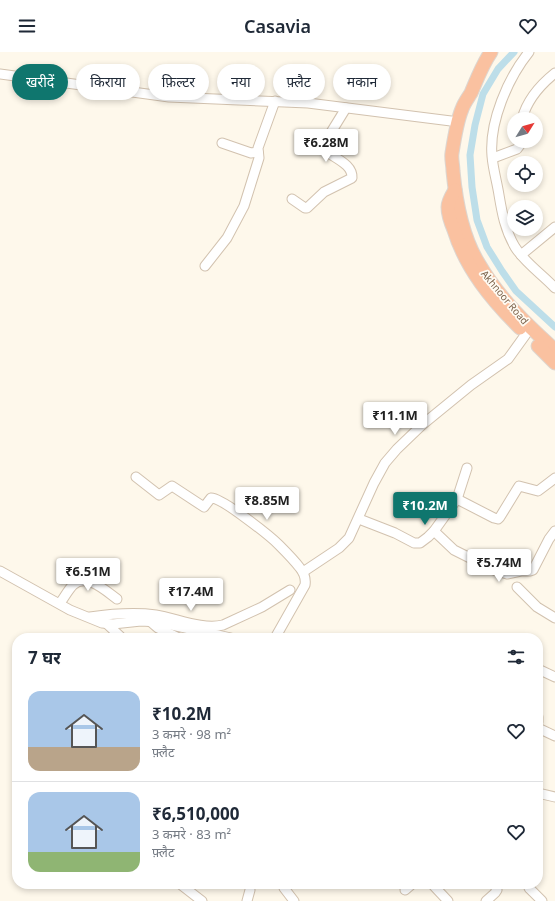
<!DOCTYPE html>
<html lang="hi">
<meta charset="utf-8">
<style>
body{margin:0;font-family:"Noto Sans","Noto Sans Devanagari",sans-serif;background:#f6f6f7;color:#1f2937;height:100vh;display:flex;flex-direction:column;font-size:15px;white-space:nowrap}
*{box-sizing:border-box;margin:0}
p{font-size:13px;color:#747a83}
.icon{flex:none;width:22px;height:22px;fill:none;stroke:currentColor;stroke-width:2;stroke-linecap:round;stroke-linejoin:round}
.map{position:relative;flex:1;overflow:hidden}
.panel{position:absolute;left:12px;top:581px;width:531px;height:256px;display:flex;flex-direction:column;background:#fff;border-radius:16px;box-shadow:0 2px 6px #0003}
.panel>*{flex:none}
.banner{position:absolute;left:12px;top:12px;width:531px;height:36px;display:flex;gap:8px}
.needle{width:26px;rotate:53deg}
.buttons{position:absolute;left:507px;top:60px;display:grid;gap:8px}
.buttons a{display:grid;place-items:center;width:36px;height:36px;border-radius:50%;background:#fff;box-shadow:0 2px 6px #0003;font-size:20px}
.price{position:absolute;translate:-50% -34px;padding:0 9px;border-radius:4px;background:#fff;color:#222;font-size:13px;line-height:26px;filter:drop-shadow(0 1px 2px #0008)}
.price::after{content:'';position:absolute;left:50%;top:24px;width:12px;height:9px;margin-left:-6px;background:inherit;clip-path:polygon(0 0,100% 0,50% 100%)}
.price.active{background:#0f766e;color:#fff}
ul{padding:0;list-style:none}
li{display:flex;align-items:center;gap:12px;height:100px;padding:0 16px}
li+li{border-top:1px solid #e0e1e3}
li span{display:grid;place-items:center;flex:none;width:112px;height:80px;border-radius:12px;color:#555}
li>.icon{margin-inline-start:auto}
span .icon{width:48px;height:48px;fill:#fffc;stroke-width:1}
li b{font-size:17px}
h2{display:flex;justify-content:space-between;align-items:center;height:48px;padding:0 16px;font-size:17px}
.pill{padding:0 14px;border-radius:18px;background:#fff;box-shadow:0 2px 6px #0003;font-size:14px;line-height:36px}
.pill.active{background:#0f766e;color:#fff}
header{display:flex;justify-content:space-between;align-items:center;height:52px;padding:0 16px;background:#fff;font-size:18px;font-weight:600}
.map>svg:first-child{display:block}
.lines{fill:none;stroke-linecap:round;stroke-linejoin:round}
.canal{stroke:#bddee9;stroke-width:7}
.minor-casing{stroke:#d2c2af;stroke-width:11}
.highway-casing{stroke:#ddd6d0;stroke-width:15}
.minor{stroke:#fff;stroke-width:9}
.highway{stroke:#fac1a0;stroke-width:13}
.labels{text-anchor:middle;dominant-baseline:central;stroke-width:3.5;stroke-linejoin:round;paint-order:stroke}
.street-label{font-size:10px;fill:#7b624b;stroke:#fffbf3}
</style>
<header><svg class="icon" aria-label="menu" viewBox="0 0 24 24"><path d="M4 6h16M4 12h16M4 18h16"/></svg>Casavia<svg class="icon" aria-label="heart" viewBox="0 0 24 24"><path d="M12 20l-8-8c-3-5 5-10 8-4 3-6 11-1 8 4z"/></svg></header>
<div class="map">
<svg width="555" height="849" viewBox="0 0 555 849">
<rect width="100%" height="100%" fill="#fef8eb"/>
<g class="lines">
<polyline class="canal" points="514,0 498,17 483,42 475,73 470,103 472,135 477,168 487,195 502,219 516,239 555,275"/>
<g class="minor-casing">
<g id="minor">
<path d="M529,0C508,26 489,70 492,104C493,117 497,130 499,143C502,161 505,178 515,195C525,211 542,222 555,236"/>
<polyline points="0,22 169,45 308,51 459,70"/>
<path d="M522,67C527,48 540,33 555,21"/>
<polyline points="222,91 251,101 258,100"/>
<polyline points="493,106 517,97 520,93 520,89"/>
<path d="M292,147L305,156H307L324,140L352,126C353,110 329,105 322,95L346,56"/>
<polyline points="521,203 555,175"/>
<polyline points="205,214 227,186 244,154 259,106 258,96 275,49"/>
<path d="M136,425L159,443L172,434L204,455L211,446C221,445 270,484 279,493C286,500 294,508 300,516C304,521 306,527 305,533L275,586"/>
<polyline points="457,447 494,466 498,467 500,465 519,434 538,439 555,426"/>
<polyline points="359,467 395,481 414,491 420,491 428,485 434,479 457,447 467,416"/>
<polyline points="434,479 454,498 494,518 507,522 521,519 530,519 533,518 549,487 555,479"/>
<polyline points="0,519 70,558 102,571 113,572 141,569 158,570 231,586"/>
<polyline points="303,520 339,496 349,486 374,431 385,411 397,397 422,373 471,333 508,307 526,282"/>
<polyline points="517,535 537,555 555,566"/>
<path d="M60,551C64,546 68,538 73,533C86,520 106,539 117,547"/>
<path d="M90,565C111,562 134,560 156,563C176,566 202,578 223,573L262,555L290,538"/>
<polyline points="151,570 158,576 179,586"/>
<polyline points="107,572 122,586"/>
<polyline points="538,617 555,625"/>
<polyline points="538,665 538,670"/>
<polyline points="538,676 555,684"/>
<polyline points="538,741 555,745"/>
<polyline points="180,832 202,849"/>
<polyline points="432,832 448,849"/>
<polyline points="284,836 294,849"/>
<polyline points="529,836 542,849"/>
<polyline points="405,838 412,832"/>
<polyline points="247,849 250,838"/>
<polyline points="486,849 495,841 497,838 494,832"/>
</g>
</g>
<g class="highway-casing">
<g id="highway">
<path d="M491,0C482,13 477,27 471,41C468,46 464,51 462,57C457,69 454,88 452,101C451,107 453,113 453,119C456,151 462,185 479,212C498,245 527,273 555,298"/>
<path d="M455,138C452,143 448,149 448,155C448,163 451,171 454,178C466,217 492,248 520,276"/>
<polyline points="538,294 555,311"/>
</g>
</g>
<use href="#minor" class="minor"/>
<use href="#highway" class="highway"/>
</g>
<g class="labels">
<g class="street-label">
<text transform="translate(505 245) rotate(50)">Akhnoor Road</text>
</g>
</g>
</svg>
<div class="buttons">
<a><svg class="needle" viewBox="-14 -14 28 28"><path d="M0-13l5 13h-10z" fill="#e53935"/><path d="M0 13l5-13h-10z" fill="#747a83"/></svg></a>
<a><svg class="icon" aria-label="locate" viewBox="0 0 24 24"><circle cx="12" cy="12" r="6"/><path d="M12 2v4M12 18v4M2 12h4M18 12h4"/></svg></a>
<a><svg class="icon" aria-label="layers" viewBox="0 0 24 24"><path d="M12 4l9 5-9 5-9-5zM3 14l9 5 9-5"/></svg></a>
</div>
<b class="price" style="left:326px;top:111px">₹6.28M</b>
<b class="price" style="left:395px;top:384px">₹11.1M</b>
<b class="price" style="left:267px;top:469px">₹8.85M</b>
<b class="price active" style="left:425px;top:474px">₹10.2M</b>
<b class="price" style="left:499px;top:531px">₹5.74M</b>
<b class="price" style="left:88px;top:540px">₹6.51M</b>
<b class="price" style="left:191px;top:560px">₹17.4M</b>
<div class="banner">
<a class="pill active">खरीदें</a>
<a class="pill">किराया</a>
<a class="pill">फ़िल्टर</a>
<a class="pill">नया</a>
<a class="pill">फ़्लैट</a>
<a class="pill">मकान</a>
</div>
<section class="panel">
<h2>7 घर<svg class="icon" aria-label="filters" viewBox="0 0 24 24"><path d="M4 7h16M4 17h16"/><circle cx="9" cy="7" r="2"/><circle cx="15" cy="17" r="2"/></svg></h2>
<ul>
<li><span style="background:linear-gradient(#a9c7e8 70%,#b9a48a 0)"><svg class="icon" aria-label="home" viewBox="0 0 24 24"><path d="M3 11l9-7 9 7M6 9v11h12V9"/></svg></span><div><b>₹10.2M</b><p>3 कमरे · 98 m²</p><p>फ़्लैट</p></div><svg class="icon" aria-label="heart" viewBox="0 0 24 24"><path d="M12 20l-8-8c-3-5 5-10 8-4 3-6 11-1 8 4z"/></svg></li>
<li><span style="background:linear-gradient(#a9c7e8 75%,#8fb573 0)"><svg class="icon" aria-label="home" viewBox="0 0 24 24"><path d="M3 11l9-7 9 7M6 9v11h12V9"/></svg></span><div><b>₹6,510,000</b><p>3 कमरे · 83 m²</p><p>फ़्लैट</p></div><svg class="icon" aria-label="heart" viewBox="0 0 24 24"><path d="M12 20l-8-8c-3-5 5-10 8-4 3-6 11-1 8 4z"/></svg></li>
</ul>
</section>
</div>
